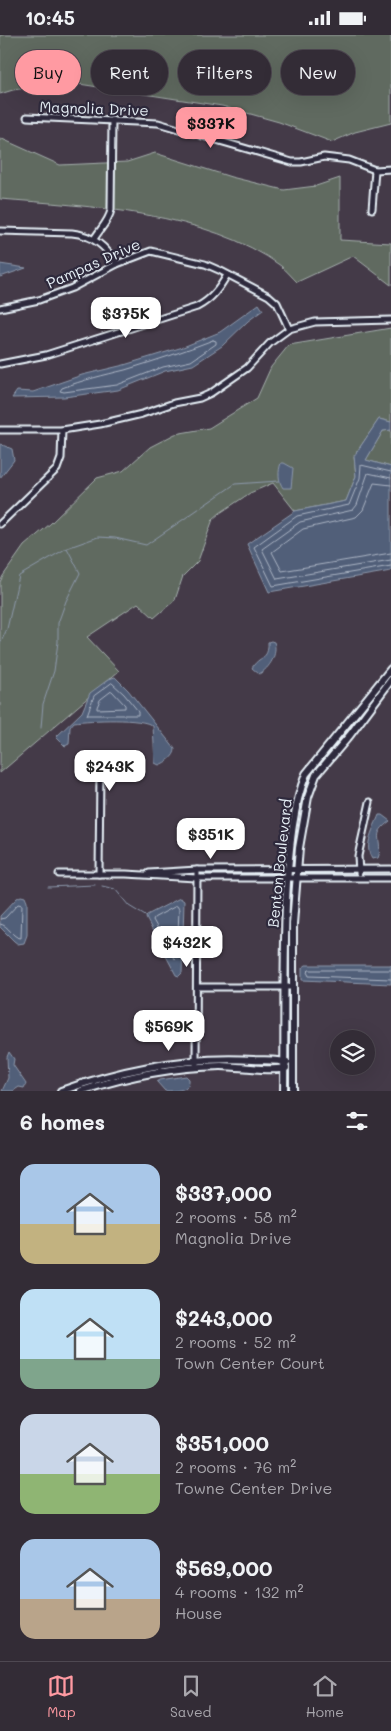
<!DOCTYPE html>
<meta charset="utf-8">
<style>
body{margin:0;font-family:Mali,sans-serif;background:#3b343e;color:#f1f3f6;height:100vh;display:flex;flex-direction:column;font-size:19px;white-space:nowrap}
*{box-sizing:border-box;margin:0}
p{font-size:16px;color:#a9a7ad}
.icon{flex:none;width:28px;height:28px;fill:none;stroke:currentColor;stroke-width:2;stroke-linecap:round;stroke-linejoin:round}
.map{position:relative;height:1056px;overflow:hidden}
.drawer{display:flex;flex-direction:column;background:#332c36;flex:1}
.drawer>*{flex:none}
.banner{position:absolute;left:15px;top:15px;width:361px;height:45px;display:flex;gap:10px}
.controls{position:absolute;left:330px;top:995px;display:grid;gap:10px}
.controls a{display:grid;place-items:center;width:45px;height:45px;border-radius:50%;background:#332c36;box-shadow:0 5px 20px #0002,0 0 0 1px #4e4851;font-size:25px}
.price{position:absolute;translate:-50% -42px;padding:0 11px;border-radius:10px;background:#fff;color:#222;font-size:16px;line-height:32px;filter:drop-shadow(0 1px 2px #0008)}
.price::after{content:'';position:absolute;left:50%;top:30px;width:15px;height:11px;margin-left:-8px;background:inherit;clip-path:polygon(0 0,100% 0,50% 100%)}
.price.on{background:#ff9aa2;color:#111}
ul{padding:0;list-style:none}
li{display:flex;align-items:center;gap:15px;height:125px;padding:0 20px}
li span{display:grid;place-items:center;flex:none;width:140px;height:100px;border-radius:15px;color:#555}
li>.icon{margin-inline-start:auto}
span .icon{width:60px;height:60px;fill:#fffc;stroke-width:1}
li b{font-size:21px}
h2{display:flex;justify-content:space-between;align-items:center;height:60px;padding:0 20px;font-size:21px}
.chip{padding:0 18px;border-radius:22px;background:#332c36;box-shadow:0 5px 20px #0002,0 0 0 1px #4e4851;font-size:18px;line-height:45px}
.chip.on{background:#ff9aa2;color:#111}
.status{display:flex;justify-content:space-between;align-items:center;height:35px;padding:0 25px;background:#332c36;direction:ltr}
.status svg{height:14px;fill:currentColor}
.tabs{display:flex;justify-content:space-around;align-items:center;height:70px;border-top:1px solid #4e4851;background:#332c36;font-size:14px;color:#a9a7ad}
.tabs a{display:grid;justify-items:center;gap:2px}
.tabs .on{color:#ff9aa2}
.map>svg:first-child{display:block}
.green{fill:#616b60;stroke:#a4aeac}
.water{fill:#515e79;stroke:#8d99ac}
.lines{fill:none;stroke-linecap:round;stroke-linejoin:round}
.shore{stroke:#acb6c5;stroke-width:1}
.stream{stroke:#8d99ac;stroke-width:1}
.minor-casing{stroke:#e8f1f8;stroke-width:9}
.tertiary-casing{stroke:#e8f1f8;stroke-width:10}
.minor{stroke:#2f2a3d;stroke-width:5}
.tertiary{stroke:#2f2a3d;stroke-width:6}
.labels{text-anchor:middle;dominant-baseline:central;stroke-width:4.5;stroke-linejoin:round;paint-order:stroke}
.street-label{font-size:15px;fill:#e8f1f8;stroke:#2f2a3d}
</style>
<div class="status"><b>10:45</b><svg viewBox="0 0 49 12"><path d="M0 12V9h3v3zM5 12V6h3v6zM10 12V3h3v9zM15 12V0h3v12zM26 1h20v11H26zM47 4h2v5h-2z"/></svg></div>
<div class="map">
<svg width="391" height="1056" viewBox="0 0 391 1056">
<rect width="100%" height="100%" fill="#443a48"/>
<filter id="ink" filterUnits="userSpaceOnUse"><feTurbulence type="fractalNoise" baseFrequency=".02" numOctaves="2"/><feDisplacementMap in="SourceGraphic" scale="10" xChannelSelector="R" yChannelSelector="G"/><feConvolveMatrix kernelMatrix="1 2 1 2 8 2 1 2 1" color-interpolation-filters="sRGB"/></filter>
<g filter="url(#ink)">
<g class="green">
<polygon points="0,0 391,0 391,88 355,97 332,107 279,87 222,71 66,47 13,55 0,59"/>
<path d="M0,103L60,130L127,127L155,118L231,142L284,155L316,151L340,143V205L391,208V250L353,221L297,247C292,242 287,236 281,231C208,177 88,171 0,164Z"/>
<polygon points="391,293 391,387 379,384 354,421 356,441 346,466 295,476 273,448 250,458 220,478 213,484 198,526 183,541 175,565 154,583 138,568 87,602 119,636 0,738 0,547 3,541 24,511 50,489 97,443 123,436 150,412 175,399 209,393 257,363 271,332 289,310"/>
<polygon points="391,395 391,432 366,425 383,396"/>
</g>
<g class="water">
<polygon points="0,229 26,233 0,242"/>
<polygon points="259,269 263,275 248,286 222,311 193,330 165,336 118,355 64,362 12,363 17,356 33,357 82,340 124,330 183,312 220,297"/>
<polygon points="379,384 391,387 391,395 383,396 366,425 391,432 391,536 269,557 247,509 295,476 346,466 356,441 354,421"/>
<polygon points="0,409 12,414 14,425 0,443"/>
<path d="M281,428H284L293,433L291,453H283C278,446 278,436 281,428Z"/>
<path d="M271,606L274,607C278,619 270,633 259,639L252,633C259,620 269,626 268,607Z"/>
<path d="M115,642L128,655L175,714C175,722 166,727 159,730L155,728L153,691C142,682 90,685 74,687L70,692L69,709L65,711L56,702L82,677L90,658L109,644Z"/>
<path d="M379,780H382L390,786C371,800 382,802 379,820L378,823L372,824C363,810 374,793 379,780Z"/>
<polygon points="21,861 25,862 27,867 27,900 24,908 18,909 14,906 0,892 0,881 17,863"/>
<polygon points="180,863 184,866 182,938 179,941 176,940 146,883 147,880"/>
<polygon points="306,930 391,930 391,949 302,945 302,933"/>
<polygon points="9,1017 14,1024 13,1030 26,1049 24,1053 19,1052 13,1056 2,1056 8,1043 7,1022"/>
<path d="M186,1041L189,1044C190,1056 176,1056 165,1056L157,1047L160,1045Z"/>
</g>
<g class="lines">
<g class="shore">
<path d="M213,305L216,306V309L191,326L163,332L117,350L64,357L60,356L62,353C83,345 104,340 125,335C155,326 185,316 213,305Z"/>
<polyline points="391,437 361,430 360,443 349,470 297,481 254,512 273,551 391,531"/>
<polyline points="391,443 368,438 357,470 353,475 300,487 262,514 277,544 391,525"/>
<polyline points="391,450 374,448 363,475 356,482 303,494 272,517 282,536 391,518"/>
<polygon points="112,648 124,659 138,676 138,680 87,680 94,661"/>
<polygon points="112,656 125,670 125,673 97,674 97,672 100,665"/>
<polygon points="177,871 179,874 177,922 175,924 153,885 154,883"/>
<path d="M0,884L5,883L18,869L22,870L21,903C12,903 9,890 0,889"/>
<polyline points="391,935 309,935 307,937 309,941 391,944"/>
</g>
<g class="stream">
<polyline points="67,513 98,502 115,503 146,510 235,449 279,446"/>
<polyline points="0,609 7,594 19,541 67,513 80,538 66,566 58,588 58,607 54,636 43,669 41,693"/>
<polyline points="102,851 115,854 129,871 147,882"/>
<polyline points="48,852 95,850"/>
</g>
<g class="minor-casing">
<g id="minor">
<polyline points="27,82 158,88 292,127 301,127 324,122 349,125 375,135 391,134"/>
<polyline points="372,174 375,135"/>
<path d="M0,196L72,198C93,200 106,212 117,229"/>
<path d="M94,204C100,194 109,186 111,175L112,85"/>
<polyline points="0,273 39,265 72,253 117,229 151,216 205,229 221,236 269,261 277,268 289,294"/>
<path d="M0,329L46,320L197,272C212,264 219,254 227,240"/>
<polyline points="0,395 62,395 100,389 142,379 174,368 200,363 211,358 247,333 270,308 289,294 315,287 391,285"/>
<polyline points="0,489 57,434 61,423 62,395"/>
<polyline points="149,838 197,835 391,834"/>
<polyline points="359,838 358,821 370,767"/>
<polyline points="59,839 126,839 196,843 391,843"/>
<polyline points="99,839 100,736"/>
<polyline points="197,952 293,952"/>
<polyline points="196,1029 197,835"/>
</g>
</g>
<g class="tertiary-casing">
<g id="tertiary">
<path d="M61,1056C123,1034 187,1021 253,1025C264,1026 277,1024 287,1028"/>
<path d="M81,1056C127,1041 172,1032 221,1031C240,1031 270,1037 286,1033"/>
<path d="M284,1056C285,986 283,916 287,847C290,810 293,772 306,739L391,634"/>
<polyline points="293,1056 293,889 299,813 308,762 316,740 350,700 391,645"/>
</g>
</g>
<use href="#minor" class="minor"/>
<use href="#tertiary" class="tertiary"/>
</g>
</g>
<g class="labels">
<g class="street-label">
<text transform="translate(94 73) rotate(2)">Magnolia Drive</text>
<text transform="translate(93 228) rotate(-24)">Pampas Drive</text>
<text transform="translate(279 828) rotate(-84)">Benton Boulevard</text>
</g>
</g>
</svg>
<div class="controls">
<a><svg class="icon" aria-label="layers" viewBox="0 0 24 24"><path d="M12 4l9 5-9 5-9-5zM3 14l9 5 9-5"/></svg></a>
</div>
<b class="price on" style="left:211px;top:114px">$337K</b>
<b class="price" style="left:126px;top:304px">$375K</b>
<b class="price" style="left:110px;top:757px">$243K</b>
<b class="price" style="left:211px;top:825px">$351K</b>
<b class="price" style="left:187px;top:933px">$432K</b>
<b class="price" style="left:169px;top:1017px">$569K</b>
<div class="banner">
<a class="chip on">Buy</a>
<a class="chip">Rent</a>
<a class="chip">Filters</a>
<a class="chip">New</a>
</div>
</div>
<section class="drawer">
<h2>6 homes<svg class="icon" aria-label="filters" viewBox="0 0 24 24"><path d="M4 7h16M4 17h16"/><circle cx="9" cy="7" r="2"/><circle cx="15" cy="17" r="2"/></svg></h2>
<ul>
<li><span style="background:linear-gradient(#a9c7e8 60%,#c2b280 0)"><svg class="icon" aria-label="home" viewBox="0 0 24 24"><path d="M3 11l9-7 9 7M6 9v11h12V9"/></svg></span><div><b>$337,000</b><p>2 rooms · 58 m²</p><p>Magnolia Drive</p></div></li>
<li><span style="background:linear-gradient(#bfe0f5 70%,#7fa58c 0)"><svg class="icon" aria-label="home" viewBox="0 0 24 24"><path d="M3 11l9-7 9 7M6 9v11h12V9"/></svg></span><div><b>$243,000</b><p>2 rooms · 52 m²</p><p>Town Center Court</p></div></li>
<li><span style="background:linear-gradient(#c9d6e8 60%,#8fb573 0)"><svg class="icon" aria-label="home" viewBox="0 0 24 24"><path d="M3 11l9-7 9 7M6 9v11h12V9"/></svg></span><div><b>$351,000</b><p>2 rooms · 76 m²</p><p>Towne Center Drive</p></div></li>
<li><span style="background:linear-gradient(#a9c7e8 60%,#b9a48a 0)"><svg class="icon" aria-label="home" viewBox="0 0 24 24"><path d="M3 11l9-7 9 7M6 9v11h12V9"/></svg></span><div><b>$569,000</b><p>4 rooms · 132 m²</p><p>House</p></div></li>
</ul>
</section>
<nav class="tabs">
<a class="on"><svg class="icon" aria-label="map" viewBox="0 0 24 24"><path d="M3 6l6-2 6 2 6-2v14l-6 2-6-2-6 2zM9 4v14M15 6v14"/></svg>Map</a>
<a><svg class="icon" aria-label="saved" viewBox="0 0 24 24"><path d="M7 4h10v16l-5-4-5 4z"/></svg>Saved</a>
<a><svg class="icon" aria-label="home" viewBox="0 0 24 24"><path d="M3 11l9-7 9 7M6 9v11h12V9"/></svg>Home</a>
</nav>
